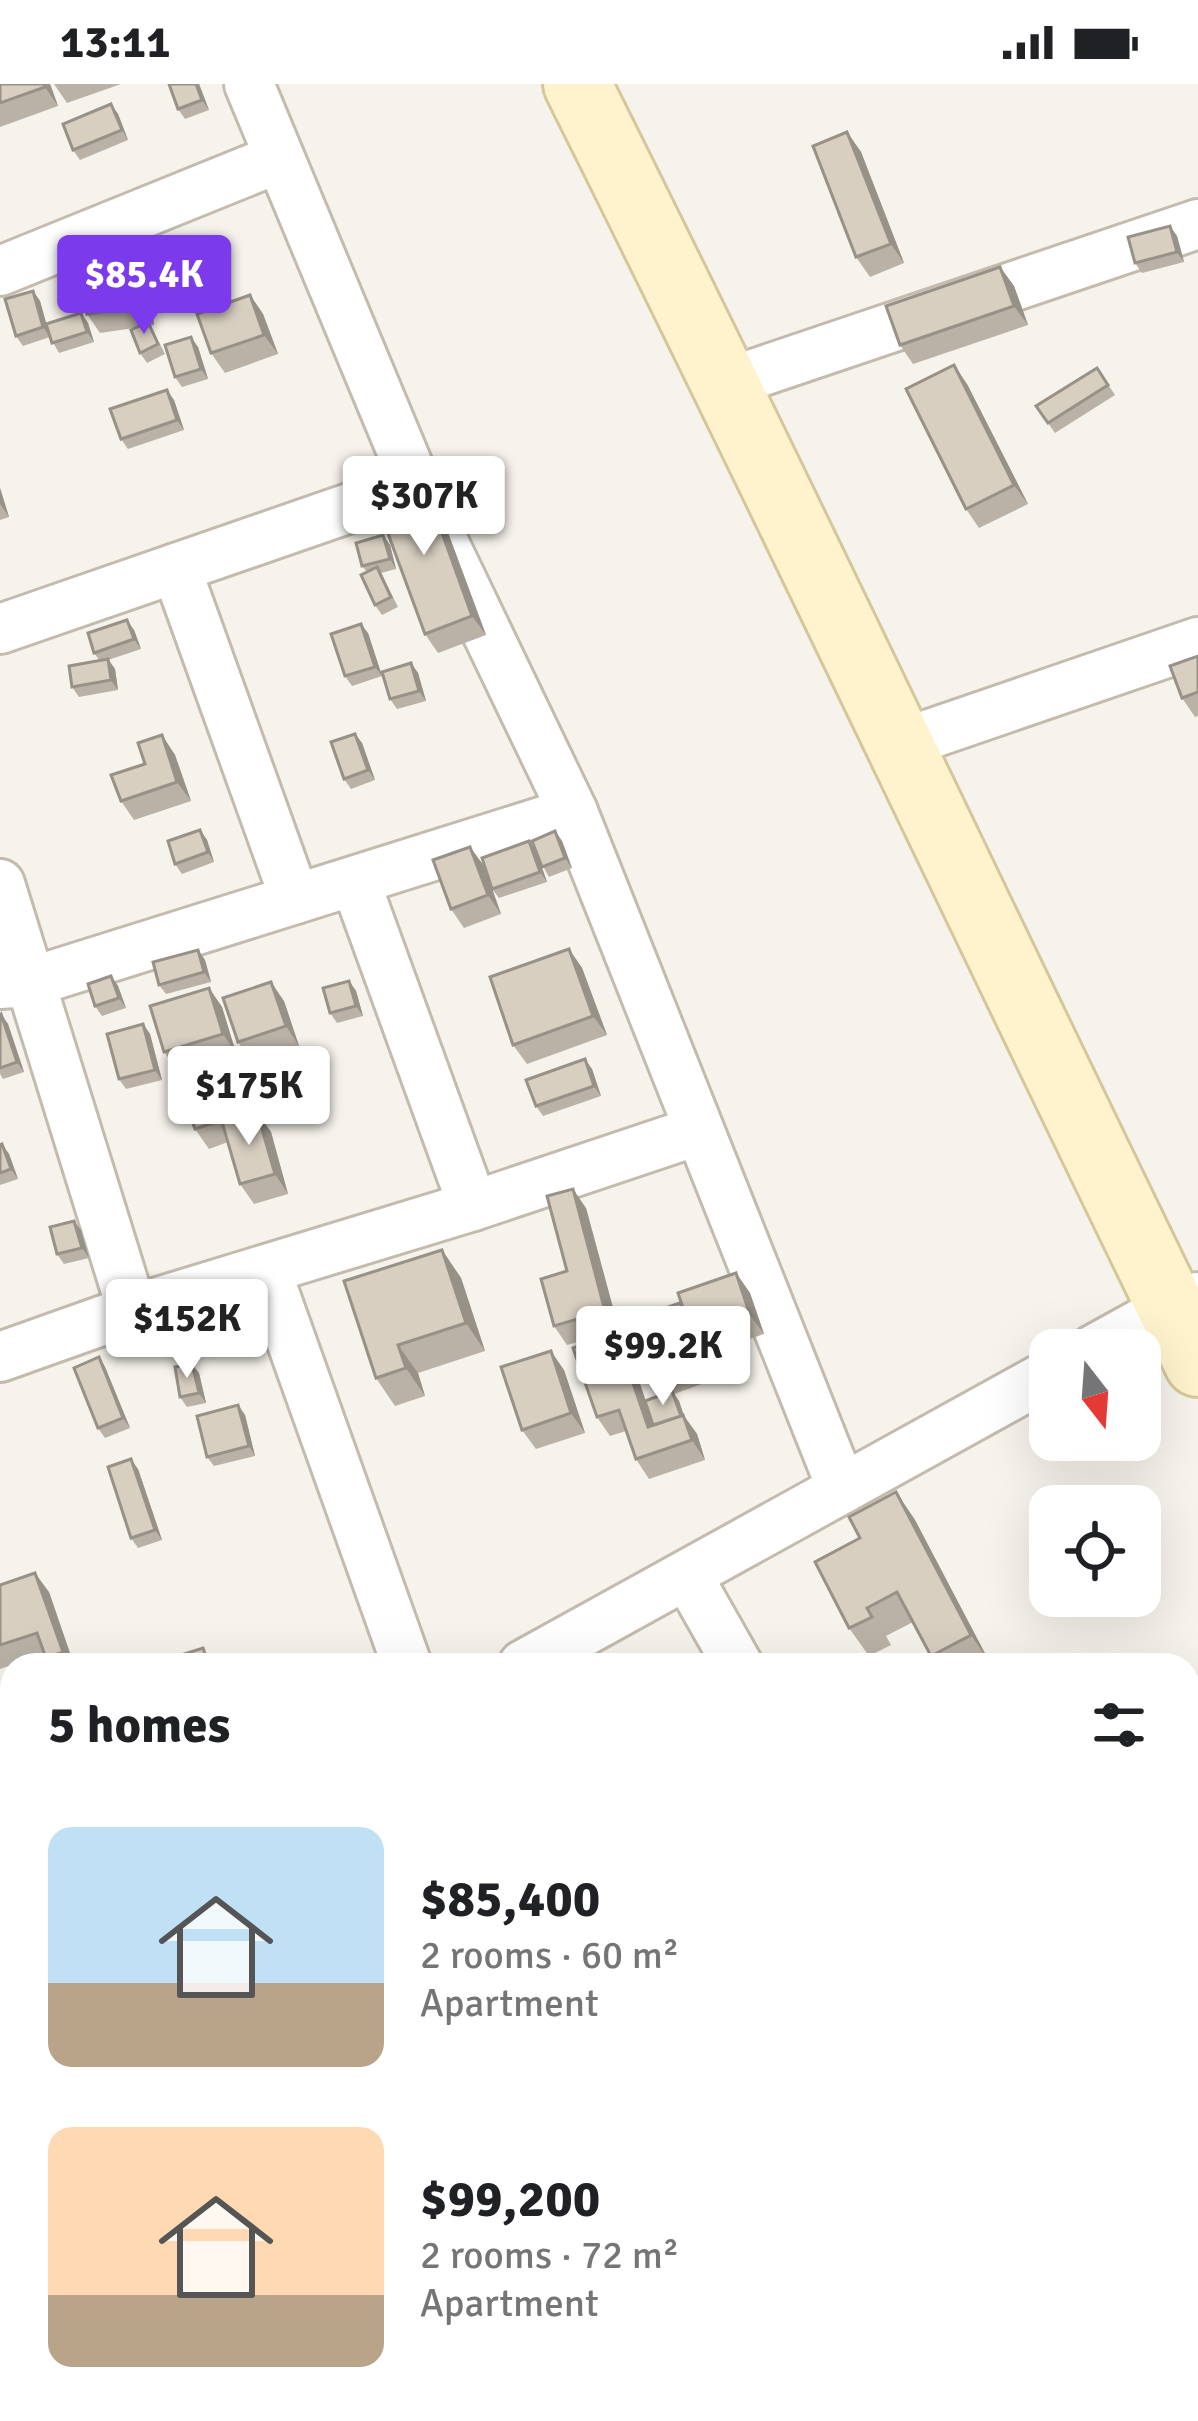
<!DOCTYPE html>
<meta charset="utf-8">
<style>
body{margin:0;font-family:Signika,sans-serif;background:#f6f6f6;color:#202124;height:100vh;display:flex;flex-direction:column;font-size:45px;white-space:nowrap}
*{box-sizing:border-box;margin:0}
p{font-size:39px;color:#757577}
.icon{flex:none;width:66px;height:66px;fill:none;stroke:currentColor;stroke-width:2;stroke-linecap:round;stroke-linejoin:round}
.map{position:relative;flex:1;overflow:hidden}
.side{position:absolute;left:0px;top:1569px;width:1200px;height:768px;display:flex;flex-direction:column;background:#fff;border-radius:36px 36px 0 0;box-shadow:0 12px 48px #0002}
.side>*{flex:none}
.needle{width:78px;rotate:163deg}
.tools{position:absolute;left:1029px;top:1245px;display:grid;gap:24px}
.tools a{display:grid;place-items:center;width:132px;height:132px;border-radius:24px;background:#fff;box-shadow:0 12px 48px #0002;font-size:60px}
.price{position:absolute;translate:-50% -102px;padding:0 27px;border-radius:12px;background:#fff;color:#222;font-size:39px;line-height:78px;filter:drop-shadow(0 3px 6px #0008)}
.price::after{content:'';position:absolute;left:50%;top:72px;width:36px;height:27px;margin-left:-18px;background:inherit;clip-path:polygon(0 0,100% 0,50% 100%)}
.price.current{background:#7c3aed;color:#fff}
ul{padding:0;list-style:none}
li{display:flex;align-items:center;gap:36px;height:300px;padding:0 48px}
li span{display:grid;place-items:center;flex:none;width:336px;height:240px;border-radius:24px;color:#555}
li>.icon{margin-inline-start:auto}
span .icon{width:144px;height:144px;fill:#fffc;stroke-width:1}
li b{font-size:51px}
h2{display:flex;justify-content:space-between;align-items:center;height:144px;padding:0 48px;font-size:51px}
.status{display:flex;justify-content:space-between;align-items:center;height:84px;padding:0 60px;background:#fff;direction:ltr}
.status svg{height:33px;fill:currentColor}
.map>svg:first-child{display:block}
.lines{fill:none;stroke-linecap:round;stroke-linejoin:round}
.street-casing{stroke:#c2bbae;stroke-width:54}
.secondary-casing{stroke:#d6c79b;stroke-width:72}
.street{stroke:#fff;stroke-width:48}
.secondary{stroke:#fff3cd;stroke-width:66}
.wall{fill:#bab2a6}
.shaded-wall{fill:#979187}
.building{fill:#d8cfc1;stroke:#979187;stroke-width:3}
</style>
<div class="status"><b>13:11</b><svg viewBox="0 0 49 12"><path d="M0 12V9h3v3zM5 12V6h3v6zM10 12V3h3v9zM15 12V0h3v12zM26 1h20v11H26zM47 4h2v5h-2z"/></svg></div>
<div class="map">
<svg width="1198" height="2337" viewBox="0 0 1198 2337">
<rect width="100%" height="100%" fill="#f6f3ec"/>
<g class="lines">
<g class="street-casing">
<g id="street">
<polyline points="249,0 416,401 573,728 842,1405"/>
<polyline points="0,187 277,75"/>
<polyline points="727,299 1198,140"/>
<polyline points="176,484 295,815"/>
<polyline points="0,545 416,401"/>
<polyline points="898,661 1198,558"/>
<polyline points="355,797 473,1122"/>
<polyline points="0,800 132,1226"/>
<polyline points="0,900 31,898 573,728"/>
<polyline points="266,1186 407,1581"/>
<polyline points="1093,1266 1171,1223 1198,1213"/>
<polyline points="0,1273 132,1226 473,1122 697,1047"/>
<polyline points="687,1491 738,1581"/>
<polyline points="523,1581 1050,1290"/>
<polyline points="0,1869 12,1863"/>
<polyline points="1154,2325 1161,2337"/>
<polyline points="888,2337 889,2325"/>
</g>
</g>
<g class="secondary-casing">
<path id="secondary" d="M577,0C789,424 990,853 1198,1279"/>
</g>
<use href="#street" class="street"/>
<use href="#secondary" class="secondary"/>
</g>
<g class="wall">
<polygon points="0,0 50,0 58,22 0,43"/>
<polygon points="54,0 121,0 67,19"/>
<polygon points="169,0 199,0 209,26 185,35 178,25"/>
<polygon points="111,20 118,30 128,56 80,76 73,66"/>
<polygon points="847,48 861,68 904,179 870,193 856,173"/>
<polygon points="1177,152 1184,178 1142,189 1135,179"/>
<polygon points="150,159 163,179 166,201 149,204 154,241 151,242 165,270 147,279 140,269 134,244 100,249 87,230 106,195"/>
<polygon points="1000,183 1014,202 1028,241 913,280 900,261"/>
<polygon points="33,207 40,217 46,239 81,229 88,239 94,258 59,269 50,253 23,262 16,252"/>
<polygon points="250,211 263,230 278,270 225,289 211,269"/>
<polygon points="198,263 208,295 182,303 175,293"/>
<polygon points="1097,284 1115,311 1055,349 1036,322"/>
<polygon points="967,300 1028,420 979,444 966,425"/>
<polygon points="174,316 184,346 128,365 121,355"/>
<polygon points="0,404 9,433 0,436"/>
<polygon points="437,419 486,551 438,569 425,550"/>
<polygon points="383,451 390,461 396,485 381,489 398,523 382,531 375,521 367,488 362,482"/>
<polygon points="134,546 141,565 108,576 115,585 118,606 79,613 72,603 100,577 94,569"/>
<polygon points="368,549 382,592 352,602 345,592"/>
<polygon points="1198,572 1198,632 1195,633 1182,614"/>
<polygon points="411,579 418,589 426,617 397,625 390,615"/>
<polygon points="355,650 362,659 375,696 351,705 344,695"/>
<polygon points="162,651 175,671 191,717 134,736 121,717"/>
<polygon points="200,746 207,756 214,778 182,790 175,780"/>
<polygon points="555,747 562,757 572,784 549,793 539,775 547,798 499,814 492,805 529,757 536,766"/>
<polygon points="470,763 484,782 501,830 464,844 451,825"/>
<polygon points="569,865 582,884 607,951 527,980 513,961"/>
<polygon points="198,866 205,876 211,898 166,910 159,901"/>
<polygon points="111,892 118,902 126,924 102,932 95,922"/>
<polygon points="349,897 356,907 363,932 337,939 330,929"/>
<polygon points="209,904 222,923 236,969 178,987 164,968"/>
<polygon points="284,917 299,962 252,978 238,958"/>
<polygon points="1,930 8,940 24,988 3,995 0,990"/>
<polygon points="143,940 150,950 162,996 126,1005 119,995"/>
<polygon points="592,985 601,1012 543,1032 536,1022"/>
<polygon points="249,1000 261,1034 271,1048 288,1110 254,1120 240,1100 228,1058 209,1065 195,1045"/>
<polygon points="0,1061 9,1070 18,1095 0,1101"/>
<polygon points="586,1124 619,1246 567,1261 554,1242"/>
<polygon points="81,1146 89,1174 64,1180 57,1170"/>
<polygon points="442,1166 461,1194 485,1267 418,1289 425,1312 395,1322 376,1294"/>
<polygon points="736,1189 750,1209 764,1250 726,1263 735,1288 674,1310 679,1317 684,1332 697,1350 705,1376 649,1395 636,1375 626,1347 610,1352 597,1333 616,1249 629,1268 646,1317 662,1311 650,1294 680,1219"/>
<polygon points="99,1273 105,1283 130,1344 105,1354 98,1344"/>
<polygon points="564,1286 585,1349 536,1365 522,1346"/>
<polygon points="199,1289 206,1319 187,1323 180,1313"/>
<polygon points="238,1321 245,1331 255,1372 214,1382 207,1373"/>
<polygon points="138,1385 162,1456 138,1464 131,1454"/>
<polygon points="896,1408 915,1436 990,1579 985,1581 937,1581 913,1538 886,1552 891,1561 869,1572 849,1544"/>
<polygon points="0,1501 49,1508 74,1581 51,1581 44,1570 0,1585"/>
<polygon points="456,2325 489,2325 459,2329"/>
</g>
<g class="shaded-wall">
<polygon points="44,0 50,0 58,22 45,3"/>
<polygon points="196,0 199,0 209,26 202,16"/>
<polygon points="111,20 118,30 128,56 122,46"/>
<polygon points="847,48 861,68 904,179 891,160"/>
<polygon points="1170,142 1177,152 1184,178 1177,168"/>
<polygon points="150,159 163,179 166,201 153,182"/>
<polygon points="1000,183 1014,202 1028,241 1014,222"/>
<polygon points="136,184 149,204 154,241 141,222"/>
<polygon points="33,207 40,217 50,253 43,243"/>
<polygon points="250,211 263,230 278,270 264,251"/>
<polygon points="81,229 88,239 94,258 87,248"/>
<polygon points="191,253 198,263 208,295 201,285"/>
<polygon points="954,281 967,300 1028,420 1014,401"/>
<polygon points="167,306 174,316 184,346 177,336"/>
<polygon points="424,399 437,419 486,551 472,532"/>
<polygon points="0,404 9,433 0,420"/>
<polygon points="383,451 390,461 396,485 390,475"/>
<polygon points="127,536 134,546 141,565 134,555"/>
<polygon points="361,540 368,549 382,592 375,583"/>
<polygon points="108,575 115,585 118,606 111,596"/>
<polygon points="411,579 418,589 426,617 419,607"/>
<polygon points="355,650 362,659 375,696 368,686"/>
<polygon points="162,651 175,671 191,717 177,698"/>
<polygon points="200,746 207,756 214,778 208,768"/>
<polygon points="555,747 562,757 572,784 565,774"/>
<polygon points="529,757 536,767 547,798 540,788"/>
<polygon points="470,763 484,782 501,830 488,811"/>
<polygon points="569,865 582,884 607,951 593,932"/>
<polygon points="198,866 205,876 211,898 204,888"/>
<polygon points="111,892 118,902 126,924 119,914"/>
<polygon points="349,897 356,907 363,932 356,922"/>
<polygon points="271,898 284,917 299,962 286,942"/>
<polygon points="209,904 222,923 236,969 223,950"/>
<polygon points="1,930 8,940 24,988 17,978"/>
<polygon points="143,940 150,950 162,996 155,986"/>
<polygon points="585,975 592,985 601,1012 594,1002"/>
<polygon points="236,981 249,1000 261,1034 271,1048 288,1110 275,1090 260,1038 252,1026"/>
<polygon points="2,1060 9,1070 18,1095 11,1085"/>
<polygon points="573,1105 586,1124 619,1246 605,1227"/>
<polygon points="74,1137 81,1146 89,1174 82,1164"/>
<polygon points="442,1166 461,1194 485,1267 466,1239"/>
<polygon points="736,1189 750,1209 764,1250 750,1231"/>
<polygon points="713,1244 726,1263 735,1288 722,1269"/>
<polygon points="616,1249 629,1268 661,1362 648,1343"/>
<polygon points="398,1261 418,1289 425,1312 406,1284"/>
<polygon points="551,1267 564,1286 585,1349 571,1329"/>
<polygon points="99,1273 105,1283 130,1344 123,1334"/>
<polygon points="192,1280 199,1289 206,1319 199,1309"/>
<polygon points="672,1307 679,1317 684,1332 697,1350 705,1376 692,1356"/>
<polygon points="238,1321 245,1331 255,1372 249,1362"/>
<polygon points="131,1375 138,1385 162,1456 155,1446"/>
<polygon points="896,1408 915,1436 990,1579 971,1551"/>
<polygon points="35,1489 49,1508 74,1581 72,1581 63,1568"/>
<polygon points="370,2325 375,2325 383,2337 371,2337"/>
</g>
<g class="building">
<polygon points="0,0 44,0 45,3 0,19"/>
<polygon points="169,0 196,0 202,16 178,25"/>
<polygon points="111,20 122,46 73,66 63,40"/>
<polygon points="847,48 891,160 856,173 813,62"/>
<polygon points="1170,142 1177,168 1135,179 1128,153"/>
<polygon points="150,159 153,182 136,184 141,222 87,230 82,199 106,195 101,166"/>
<polygon points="1000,183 1014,222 900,261 886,222"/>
<polygon points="33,207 43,243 16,252 5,215"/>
<polygon points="250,211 264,251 211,269 197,230"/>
<polygon points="81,229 87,248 52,259 46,240"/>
<polygon points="148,238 158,260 140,269 131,246"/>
<polygon points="191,253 201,285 175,293 165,261"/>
<polygon points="954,281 1014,401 966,425 906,305"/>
<polygon points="1097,284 1108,301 1048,339 1036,322"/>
<polygon points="167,306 177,336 121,355 110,325"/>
<polygon points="424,399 472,532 425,550 376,417"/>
<polygon points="383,451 390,475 362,482 356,459"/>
<polygon points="377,483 391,513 375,521 361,491"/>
<polygon points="127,536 134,555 94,569 88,549"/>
<polygon points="361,540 375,583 345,592 331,550"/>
<polygon points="1198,572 1198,608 1182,614 1170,582"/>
<polygon points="108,575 111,596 72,603 69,582"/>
<polygon points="411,579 419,607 390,615 382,588"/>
<polygon points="355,650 368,686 344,695 331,658"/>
<polygon points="162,651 177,698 121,717 111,691 145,680 138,659"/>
<polygon points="200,746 208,768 175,780 168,757"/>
<polygon points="555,747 565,774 542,783 532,757"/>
<polygon points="529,757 540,788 492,805 482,774"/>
<polygon points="470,763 488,811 451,825 433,776"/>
<polygon points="569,865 593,932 513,961 490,893"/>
<polygon points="198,866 204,888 159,901 153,878"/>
<polygon points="111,892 119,914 95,922 88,900"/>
<polygon points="349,897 356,922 330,929 323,904"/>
<polygon points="271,898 286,942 238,958 223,914"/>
<polygon points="209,904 223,950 164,968 150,922"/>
<polygon points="1,930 17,978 0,984 0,931"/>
<polygon points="143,940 155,986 119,995 107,950"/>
<polygon points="585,975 594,1002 536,1022 526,996"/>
<polygon points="236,981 252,1026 195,1045 179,1000"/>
<polygon points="257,1028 275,1090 240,1100 222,1038"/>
<polygon points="2,1060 11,1085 0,1089 0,1061"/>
<polygon points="573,1105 605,1227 554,1242 541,1195 567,1187 547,1112"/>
<polygon points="74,1137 82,1164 57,1170 50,1143"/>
<polygon points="442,1166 466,1239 398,1261 406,1284 376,1294 344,1197"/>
<polygon points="736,1189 750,1231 713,1244 722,1269 650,1294 638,1259 689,1242 678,1209"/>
<polygon points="680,1219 688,1242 639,1258 631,1236"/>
<polygon points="616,1249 648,1343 683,1331 692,1356 636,1375 619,1326 597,1333 573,1264"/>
<polygon points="551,1267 571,1329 522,1346 501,1283"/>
<polygon points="99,1273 123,1334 98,1344 74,1284"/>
<polygon points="192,1280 199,1309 180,1313 175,1283"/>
<polygon points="672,1307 681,1332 653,1341 645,1317"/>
<polygon points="238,1321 249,1362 207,1373 197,1332"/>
<polygon points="131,1375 155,1446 131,1454 108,1383"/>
<polygon points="896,1408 971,1551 931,1572 897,1508 867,1524 872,1533 849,1544 815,1478 860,1454 849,1433"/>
<polygon points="35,1489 63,1568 46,1574 37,1549 0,1561 0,1501"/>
<polygon points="203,1564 209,1581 185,1581 181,1571"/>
<polygon points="342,2325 370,2325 371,2337 343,2337"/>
</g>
</svg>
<div class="tools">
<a><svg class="needle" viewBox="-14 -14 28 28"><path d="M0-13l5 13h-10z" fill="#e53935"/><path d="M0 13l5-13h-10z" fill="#757577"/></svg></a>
<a><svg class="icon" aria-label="locate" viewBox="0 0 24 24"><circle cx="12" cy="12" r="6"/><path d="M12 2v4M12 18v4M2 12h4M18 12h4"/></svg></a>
</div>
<b class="price current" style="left:144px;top:253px">$85.4K</b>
<b class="price" style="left:424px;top:474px">$307K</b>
<b class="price" style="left:249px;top:1064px">$175K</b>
<b class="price" style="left:187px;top:1297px">$152K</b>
<b class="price" style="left:663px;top:1324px">$99.2K</b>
<section class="side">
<h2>5 homes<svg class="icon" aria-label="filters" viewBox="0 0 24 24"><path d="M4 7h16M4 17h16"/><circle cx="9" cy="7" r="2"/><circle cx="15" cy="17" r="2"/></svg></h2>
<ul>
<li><span style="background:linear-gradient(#bfe0f5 65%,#b9a48a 0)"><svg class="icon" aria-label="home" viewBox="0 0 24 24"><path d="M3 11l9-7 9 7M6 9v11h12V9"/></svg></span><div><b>$85,400</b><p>2 rooms · 60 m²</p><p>Apartment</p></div></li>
<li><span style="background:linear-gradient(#ffd9b3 70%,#b9a48a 0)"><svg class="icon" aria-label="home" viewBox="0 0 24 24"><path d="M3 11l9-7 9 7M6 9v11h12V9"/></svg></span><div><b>$99,200</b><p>2 rooms · 72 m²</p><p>Apartment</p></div></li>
</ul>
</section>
</div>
